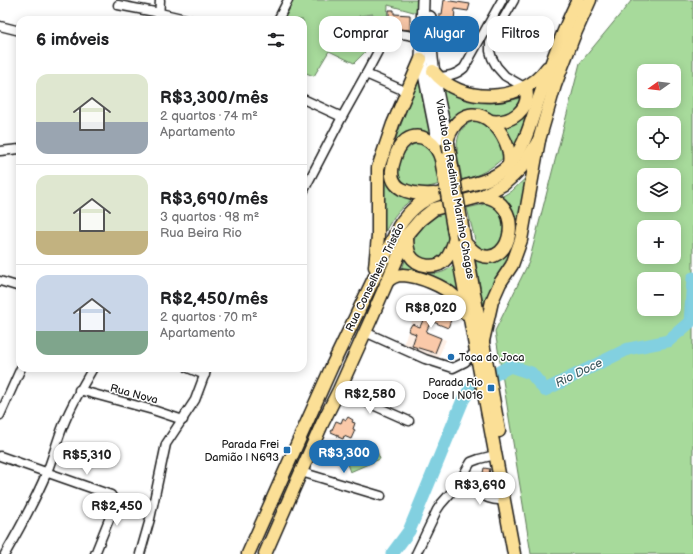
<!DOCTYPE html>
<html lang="pt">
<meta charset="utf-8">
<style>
body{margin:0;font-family:"Balsamiq Sans",sans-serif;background:#f6f6f6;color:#202124;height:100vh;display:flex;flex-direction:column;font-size:15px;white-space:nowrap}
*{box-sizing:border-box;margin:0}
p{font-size:13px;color:#757577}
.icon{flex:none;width:22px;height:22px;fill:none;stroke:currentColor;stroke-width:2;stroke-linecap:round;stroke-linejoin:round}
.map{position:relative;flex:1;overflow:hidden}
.sheet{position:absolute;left:16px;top:16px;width:291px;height:356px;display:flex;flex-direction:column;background:#fff;border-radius:12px;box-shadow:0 2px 10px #0003}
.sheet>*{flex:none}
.top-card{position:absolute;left:319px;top:16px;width:314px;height:36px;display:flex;gap:8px}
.needle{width:26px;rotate:256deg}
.controls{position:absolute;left:637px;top:64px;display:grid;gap:8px}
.controls a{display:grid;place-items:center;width:44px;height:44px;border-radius:8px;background:#fff;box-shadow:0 2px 10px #0003;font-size:20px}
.price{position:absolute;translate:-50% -34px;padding:0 9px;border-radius:14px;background:#fff;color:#222;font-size:13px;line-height:26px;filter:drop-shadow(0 1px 2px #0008)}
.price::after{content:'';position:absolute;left:50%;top:24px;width:12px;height:9px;margin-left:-6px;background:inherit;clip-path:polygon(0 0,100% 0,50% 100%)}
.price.current{background:#1f6fb2;color:#fff}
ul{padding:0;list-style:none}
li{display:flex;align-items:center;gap:12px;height:100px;padding:0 20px}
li+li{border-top:1px solid #e0e0e0}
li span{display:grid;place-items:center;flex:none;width:112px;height:80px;border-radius:12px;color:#555}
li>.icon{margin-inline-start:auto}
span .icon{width:48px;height:48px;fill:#fffc;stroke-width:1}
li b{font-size:17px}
h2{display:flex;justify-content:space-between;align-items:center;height:48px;padding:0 20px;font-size:17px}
.chip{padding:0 14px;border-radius:12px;background:#fff;box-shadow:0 2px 10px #0003;font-size:14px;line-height:36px}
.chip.current{background:#1f6fb2;color:#fff}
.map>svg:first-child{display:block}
.built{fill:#feefe5}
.green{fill:#a7da9b;stroke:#627b5c;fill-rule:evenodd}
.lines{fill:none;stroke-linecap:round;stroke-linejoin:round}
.river{stroke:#82d0e0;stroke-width:13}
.building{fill:#fac9a9;stroke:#1c1c1c}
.minor-casing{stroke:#1c1c1c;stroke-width:11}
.secondary-casing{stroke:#1c1c1c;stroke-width:14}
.primary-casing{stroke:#1c1c1c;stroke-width:15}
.minor{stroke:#fff;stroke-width:8}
.secondary{stroke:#fff;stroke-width:11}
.primary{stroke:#fbdf96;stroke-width:12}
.primary-bridge-casing{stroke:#1c1c1c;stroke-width:15;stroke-linecap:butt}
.primary-bridge{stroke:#fbdf96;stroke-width:12}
.poi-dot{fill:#1f6fb2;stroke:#fff;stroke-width:1.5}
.labels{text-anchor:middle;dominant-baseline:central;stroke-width:3;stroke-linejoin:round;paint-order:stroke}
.street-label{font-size:11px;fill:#1c1c1c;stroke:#fff}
.poi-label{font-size:11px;fill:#1c1c1c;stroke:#fff;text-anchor:end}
.water-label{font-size:12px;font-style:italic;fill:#405b61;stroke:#fff}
</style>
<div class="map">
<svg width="693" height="554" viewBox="0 0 693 554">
<rect width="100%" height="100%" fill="#fff"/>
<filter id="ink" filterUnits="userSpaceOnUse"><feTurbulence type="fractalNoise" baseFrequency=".025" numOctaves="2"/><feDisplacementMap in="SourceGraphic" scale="8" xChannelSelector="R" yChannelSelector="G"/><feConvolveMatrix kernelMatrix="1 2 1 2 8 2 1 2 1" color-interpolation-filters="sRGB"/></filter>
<g filter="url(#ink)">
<polygon class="built" points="421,296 438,302 426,332 446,340 438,358 403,345"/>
<g class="green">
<polygon points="294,0 418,0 417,13 388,5 387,21 381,24 373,14 359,16 341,39 365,52 354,63 329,51 314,76 303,72 303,20 284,20"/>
<path d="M632,0H693V554H531L495,331L529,262L580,63ZM644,71H674V101H644ZM644,123H674V153H644ZM644,175H674V205H644ZM644,227H674V257H644ZM644,279H674V309H644Z"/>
<polygon points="418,78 431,136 400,140 396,138"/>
<path d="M442,88C469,110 508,105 538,91L515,147L507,131L494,116L451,125Z"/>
<path d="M473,121C474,121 479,121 479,121C492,123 504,146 503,158C491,169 479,176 462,180C459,160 448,132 473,121Z"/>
<path d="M417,143H422L433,153L440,184C429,187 417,191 406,185C388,176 402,147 417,143Z"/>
<path d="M382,170L385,171C389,189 394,196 413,199C397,209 390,222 382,238Z"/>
<path d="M531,173L515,246L510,259L484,309L475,257C480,258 487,261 493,261C519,261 524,207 501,197L513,190Z"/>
<path d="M485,204L495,205L504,216C504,228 504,238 498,249L484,251L476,244L467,208Z"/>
<path d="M444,213L449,245L445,254L432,261C428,260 423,259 420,257C400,243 430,217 444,213Z"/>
<path d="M406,258C417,274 439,280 453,265L459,292C444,283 420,268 402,269Z"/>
<polygon points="374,443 380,459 350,472 344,456"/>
</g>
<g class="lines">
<polyline class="river" points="392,554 409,531 463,400 471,388 510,366 531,373 545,390 628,349 668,341 690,322 693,278"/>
</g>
<g class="building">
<polygon points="444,0 470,4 468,11 455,9 453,35 439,34 440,14 442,14"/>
<polygon points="389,10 394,10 394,14 410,15 410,30 397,29 391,29 391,23 389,22 390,18 389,18"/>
<polygon points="448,305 455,309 448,328 431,321 426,332 441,338 435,353 412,346 416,334 408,331 412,324 420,327 428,309 437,313 440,307 446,309"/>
<polygon points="348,417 353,420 352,422 355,423 353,429 355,430 351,439 344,436 343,439 338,437 338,435 331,432 336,421 341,423 343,418 346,420"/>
<polygon points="484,468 490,469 486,489 480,487"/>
</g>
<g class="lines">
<g class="minor-casing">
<g id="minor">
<polyline points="514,0 493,37 490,43 490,51 492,58 497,67 505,76 526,88"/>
<polyline points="118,5 160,13 190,20"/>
<polyline points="159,20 160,0"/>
<polyline points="278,20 288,0"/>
<polyline points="0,26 20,31"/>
<polyline points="366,74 407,92"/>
<path d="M438,77C448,76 456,75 464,68L502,0"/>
<polyline points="303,99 342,117"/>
<polyline points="0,151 20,149"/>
<path d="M303,192L342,117L366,74L384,40C393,29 410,36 422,38"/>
<polyline points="0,281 20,287"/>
<polyline points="365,332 425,359 453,368 465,362 475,352"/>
<polyline points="188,368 205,375"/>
<polyline points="79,390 153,410 183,420"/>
<polyline points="339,390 409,421"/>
<polyline points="0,415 21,368"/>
<polyline points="0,456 111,495 115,502 114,507 95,554"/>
<polyline points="301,472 381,496"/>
<path d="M459,483C477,487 482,502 504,500"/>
<path d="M5,554C20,528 35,500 47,472C53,457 57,441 63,426C71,405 82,387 93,368"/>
<polyline points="140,554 150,519 166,444 195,400 207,368"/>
<polyline points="416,554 437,510 441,504 456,487 471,462 479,459 495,455"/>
</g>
</g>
<g class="secondary-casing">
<g id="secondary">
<polyline points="423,0 421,59 440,154"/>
<path d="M430,17C429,59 438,97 447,138"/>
</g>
</g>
<g class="primary-casing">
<g id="primary">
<path d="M433,71C460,105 522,104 547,68"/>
<path d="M490,121C511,124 531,110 526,88"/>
<path d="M448,143C447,137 450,133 453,128C476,92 514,136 509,165"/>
<path d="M434,194C412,195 384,191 394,161C396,153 399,145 406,140C422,130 437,145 441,159"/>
<polyline points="453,228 514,554"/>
<path d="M407,236C407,243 407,249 410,255C417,267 437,270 446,259C451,253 453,246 455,238"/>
<polyline points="464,238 499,431"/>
<path d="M465,243C470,248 474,253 480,255C512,268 526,201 482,196"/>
<polyline points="375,267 378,236 378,168 393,124 421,59"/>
<path d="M386,283C390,278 397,275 403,275C419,276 444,286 455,297C460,301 463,307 465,313"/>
<polyline points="483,341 492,301 500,283 512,265 521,240 539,140 555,85 573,38 590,0"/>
<path d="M248,554L332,366L399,226C408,212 421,200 438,194C461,185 488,185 507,167C525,149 531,121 539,98C551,65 562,31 578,0"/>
<polyline points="265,554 322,424 339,390 371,319 408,234 420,220 434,209 482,196 504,184 513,176 523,166 539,140"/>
</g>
</g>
<use href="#minor" class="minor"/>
<use href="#secondary" class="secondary"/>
<use href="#primary" class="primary"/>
<g class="primary-bridge-casing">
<g id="primary-bridge">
<polyline points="448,143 464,238"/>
<polyline points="441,159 453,228"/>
</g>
</g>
<use href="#primary-bridge" class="primary-bridge"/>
</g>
</g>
<g class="poi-dot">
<circle cx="451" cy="357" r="4"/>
<rect x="487" y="384" width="8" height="8" rx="2"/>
<rect x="283" y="446" width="8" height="8" rx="2"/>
</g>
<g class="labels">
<g class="street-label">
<text transform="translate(455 189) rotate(80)">Viaduto da Redinha Marinho Chagas</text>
<text transform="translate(375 277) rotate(-64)">Rua Conselheiro Tristão</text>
<text transform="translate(134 394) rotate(15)">Rua Nova</text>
</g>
<g class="poi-label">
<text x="459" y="357" text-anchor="start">Toca do Joca</text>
<text x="483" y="382">Parada Rio<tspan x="483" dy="13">Doce | N016</tspan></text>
<text x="279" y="444">Parada Frei<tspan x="279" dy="13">Damião | N693</tspan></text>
</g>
<g class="water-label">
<text transform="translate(579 373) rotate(-26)">Rio Doce</text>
</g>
</g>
</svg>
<div class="controls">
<a><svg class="needle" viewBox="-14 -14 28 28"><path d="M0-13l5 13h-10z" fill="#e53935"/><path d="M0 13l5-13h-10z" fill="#757577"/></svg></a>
<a><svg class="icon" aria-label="locate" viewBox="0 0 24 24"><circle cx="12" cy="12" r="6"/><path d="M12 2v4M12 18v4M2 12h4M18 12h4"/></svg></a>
<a><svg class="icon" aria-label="layers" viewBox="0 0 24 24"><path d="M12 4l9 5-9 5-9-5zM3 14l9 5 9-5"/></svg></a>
<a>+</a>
<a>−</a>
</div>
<b class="price" style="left:431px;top:329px">R$8,020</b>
<b class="price" style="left:370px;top:415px">R$2,580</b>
<b class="price current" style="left:344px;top:474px">R$3,300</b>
<b class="price" style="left:87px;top:476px">R$5,310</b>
<b class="price" style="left:480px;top:506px">R$3,690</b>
<b class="price" style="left:117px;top:527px">R$2,450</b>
<div class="top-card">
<a class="chip">Comprar</a>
<a class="chip current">Alugar</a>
<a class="chip">Filtros</a>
</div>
<section class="sheet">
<h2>6 imóveis<svg class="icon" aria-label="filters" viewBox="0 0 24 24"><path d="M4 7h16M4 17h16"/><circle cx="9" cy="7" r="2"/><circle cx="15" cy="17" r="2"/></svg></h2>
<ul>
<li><span style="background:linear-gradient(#dfe7d0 60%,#9aa5b1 0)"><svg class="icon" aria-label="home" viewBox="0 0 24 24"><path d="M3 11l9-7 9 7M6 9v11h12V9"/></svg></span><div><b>R$3,300/mês</b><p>2 quartos · 74 m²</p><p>Apartamento</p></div></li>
<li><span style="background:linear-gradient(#dfe7d0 70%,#c2b280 0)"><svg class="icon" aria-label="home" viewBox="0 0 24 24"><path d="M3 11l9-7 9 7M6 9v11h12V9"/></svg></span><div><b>R$3,690/mês</b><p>3 quartos · 98 m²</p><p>Rua Beira Rio</p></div></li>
<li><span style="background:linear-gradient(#c9d6e8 70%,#7fa58c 0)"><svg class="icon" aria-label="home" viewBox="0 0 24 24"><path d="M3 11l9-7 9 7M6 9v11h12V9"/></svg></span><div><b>R$2,450/mês</b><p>2 quartos · 70 m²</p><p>Apartamento</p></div></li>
</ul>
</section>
</div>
